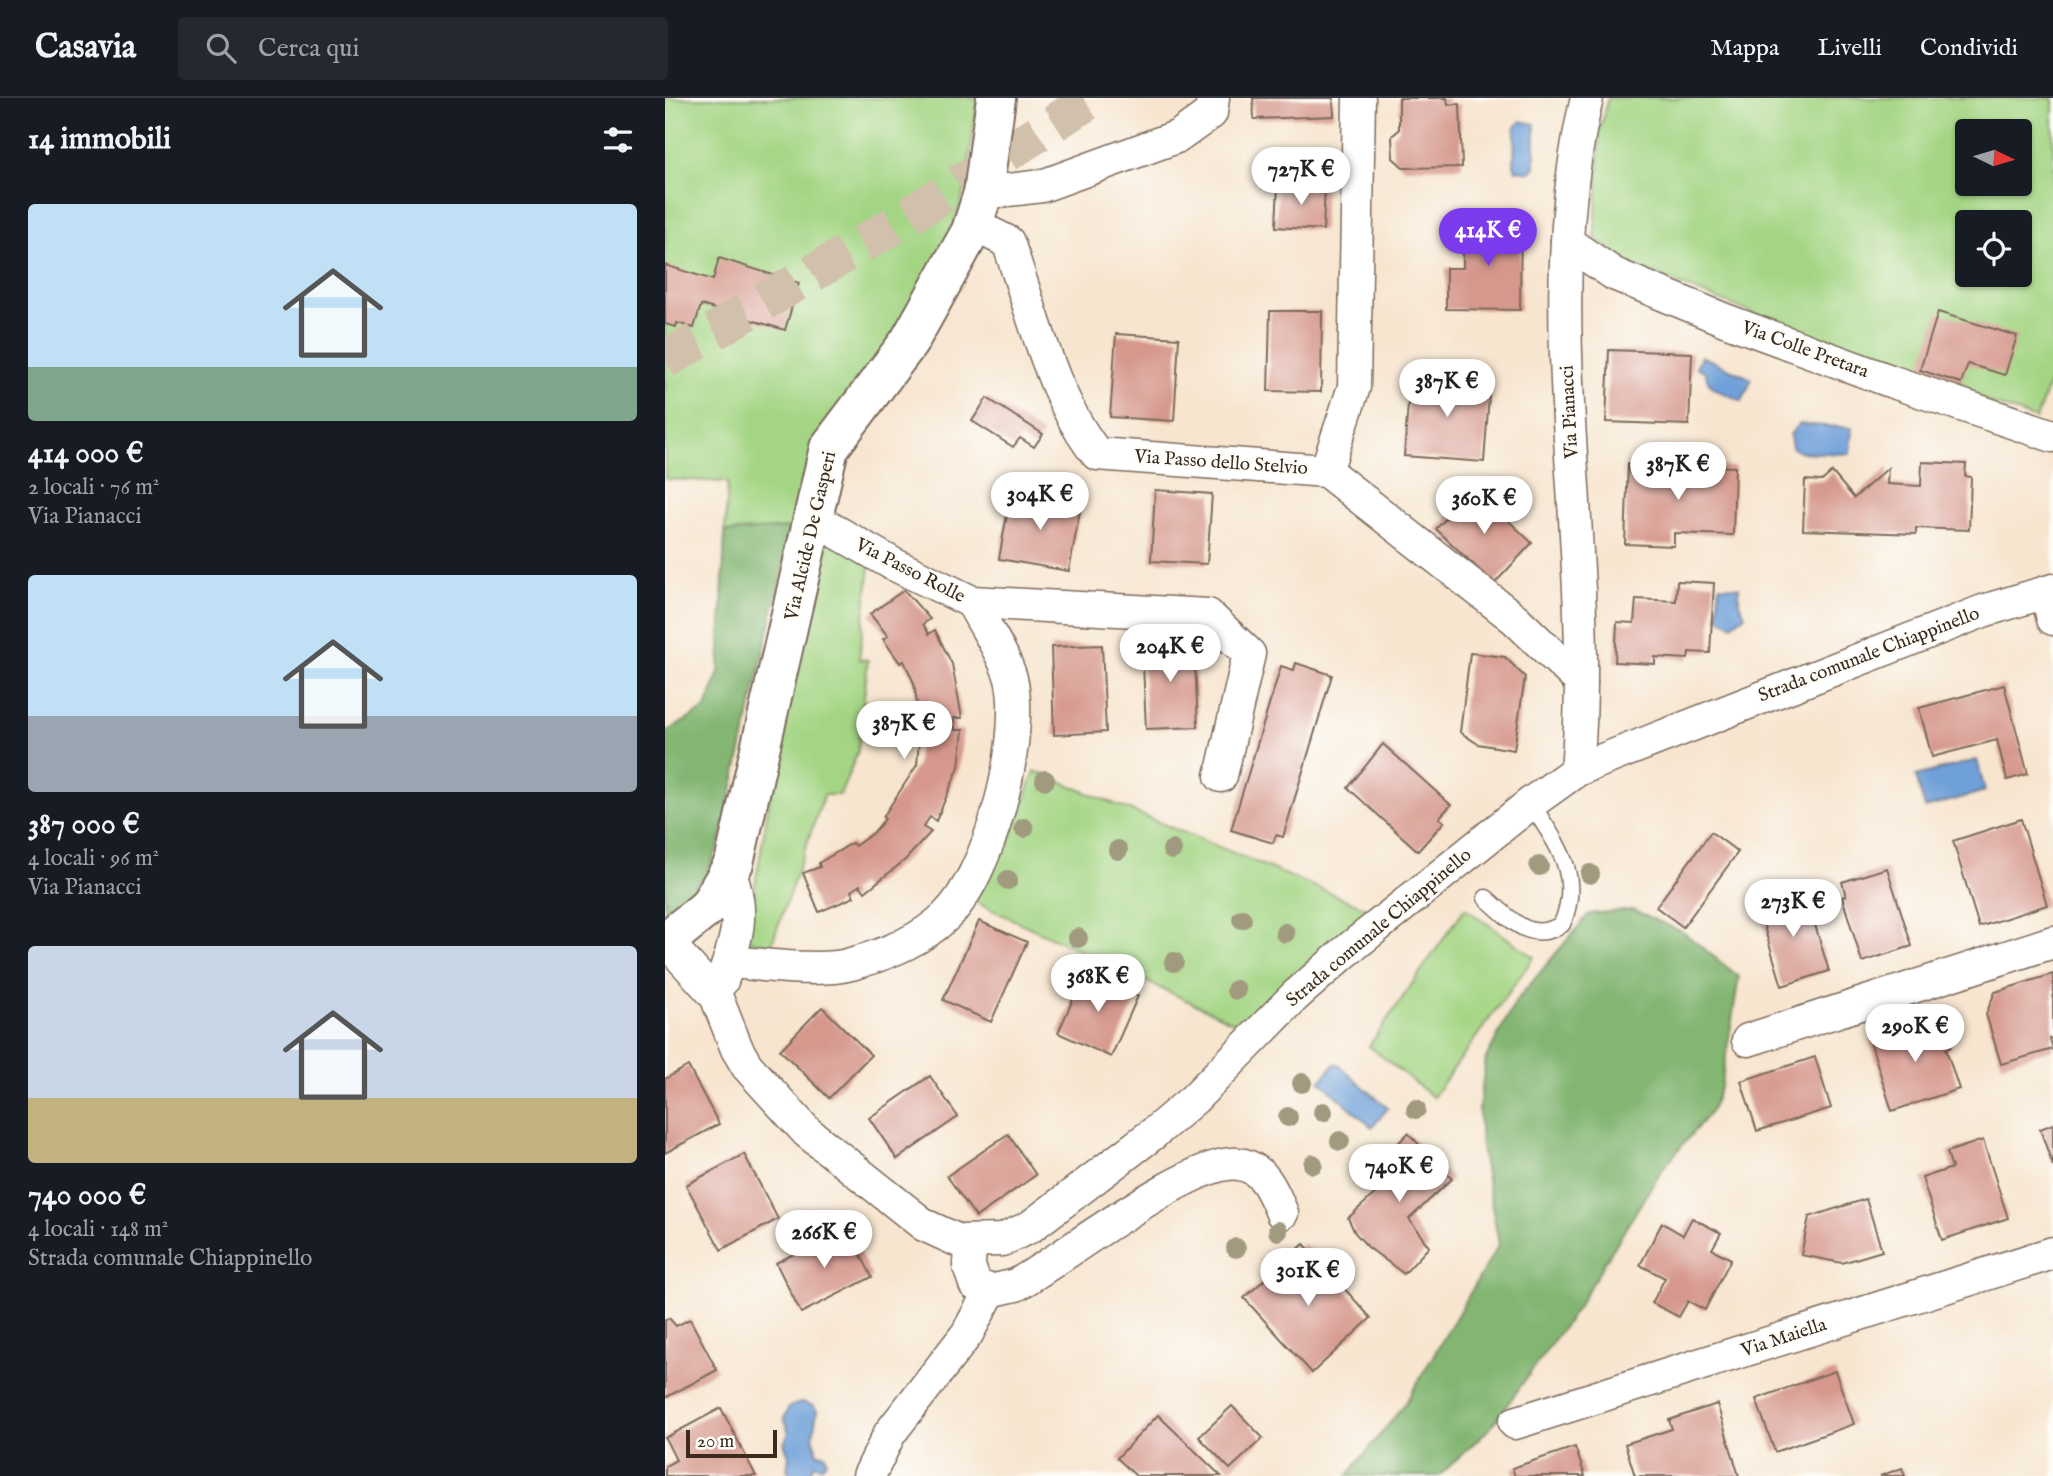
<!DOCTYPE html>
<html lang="it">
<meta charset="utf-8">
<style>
body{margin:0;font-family:"IM FELL English",serif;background:#242831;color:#f1f3f6;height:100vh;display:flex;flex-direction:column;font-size:26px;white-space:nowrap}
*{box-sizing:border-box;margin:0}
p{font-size:23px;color:#9ea1a6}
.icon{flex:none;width:38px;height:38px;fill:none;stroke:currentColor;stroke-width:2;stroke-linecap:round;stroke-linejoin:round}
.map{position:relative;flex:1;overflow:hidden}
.drawer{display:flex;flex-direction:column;background:#171b24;width:665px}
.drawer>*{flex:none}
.needle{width:46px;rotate:95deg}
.tools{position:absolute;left:1290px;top:21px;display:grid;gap:14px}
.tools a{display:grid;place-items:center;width:77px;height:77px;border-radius:7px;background:#171b24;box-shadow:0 2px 5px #0004;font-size:35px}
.scale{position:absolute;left:21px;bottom:18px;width:91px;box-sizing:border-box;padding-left:7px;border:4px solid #3b2a1e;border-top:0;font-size:19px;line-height:24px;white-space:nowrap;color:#3b2a1e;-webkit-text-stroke:5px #fdfcf7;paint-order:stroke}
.price{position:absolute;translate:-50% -60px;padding:0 16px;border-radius:24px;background:#fff;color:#222;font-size:23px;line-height:46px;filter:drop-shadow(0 2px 4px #0008)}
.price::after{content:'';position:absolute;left:50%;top:42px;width:21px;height:16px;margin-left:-10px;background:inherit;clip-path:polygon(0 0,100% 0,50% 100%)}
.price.on{background:#7c3aed;color:#fff}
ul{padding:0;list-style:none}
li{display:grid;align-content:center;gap:14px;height:371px;padding:0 28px}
li span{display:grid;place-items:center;height:217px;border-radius:7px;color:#555}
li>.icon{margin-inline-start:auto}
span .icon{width:126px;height:126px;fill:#fffc;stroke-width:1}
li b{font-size:30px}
h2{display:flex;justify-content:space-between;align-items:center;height:84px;padding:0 28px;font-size:30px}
header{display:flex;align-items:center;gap:42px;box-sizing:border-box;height:98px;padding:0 35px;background:#171b24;border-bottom:2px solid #363941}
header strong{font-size:33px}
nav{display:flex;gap:38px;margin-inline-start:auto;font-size:24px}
.search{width:490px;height:63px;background:#242831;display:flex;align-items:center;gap:18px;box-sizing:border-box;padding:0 24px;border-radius:7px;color:#9ea1a6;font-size:26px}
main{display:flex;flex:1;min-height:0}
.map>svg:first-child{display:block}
.green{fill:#a4d584;stroke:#708051;stroke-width:2;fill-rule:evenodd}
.forest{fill:#83b672;stroke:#5f7048;stroke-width:2}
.water{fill:#6fa0d9;stroke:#55657c;stroke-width:2}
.building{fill:#d6988d}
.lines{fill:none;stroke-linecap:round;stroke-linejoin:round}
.trunk-tunnel{stroke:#d1c0ac;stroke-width:38;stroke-dasharray:38 19;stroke-linecap:butt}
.service-casing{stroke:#7d6b5c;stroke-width:19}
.minor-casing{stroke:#7d6b5c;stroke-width:35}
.tertiary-casing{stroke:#7d6b5c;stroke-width:42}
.service{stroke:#fff;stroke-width:16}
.minor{stroke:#fff;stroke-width:32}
.tertiary{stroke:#fff;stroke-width:38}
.tree{fill:#a19a7f}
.labels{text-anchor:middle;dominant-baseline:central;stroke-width:5;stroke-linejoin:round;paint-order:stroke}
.street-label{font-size:19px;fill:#3b2a1e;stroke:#fdfcf7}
</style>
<header>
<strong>Casavia</strong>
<div class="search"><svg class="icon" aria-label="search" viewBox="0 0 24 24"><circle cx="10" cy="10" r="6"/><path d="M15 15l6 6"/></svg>Cerca qui</div>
<nav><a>Mappa</a><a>Livelli</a><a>Condividi</a></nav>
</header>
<main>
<section class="drawer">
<h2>14 immobili<svg class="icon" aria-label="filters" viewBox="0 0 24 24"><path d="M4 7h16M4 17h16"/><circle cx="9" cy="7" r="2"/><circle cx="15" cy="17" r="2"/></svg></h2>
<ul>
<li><span style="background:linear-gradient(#bfe0f5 75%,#7fa58c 0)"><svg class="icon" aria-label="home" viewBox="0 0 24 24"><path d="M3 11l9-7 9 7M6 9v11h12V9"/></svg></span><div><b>414 000 €</b><p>2 locali · 76 m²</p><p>Via Pianacci</p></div></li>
<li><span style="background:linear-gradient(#bfe0f5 65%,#9aa5b1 0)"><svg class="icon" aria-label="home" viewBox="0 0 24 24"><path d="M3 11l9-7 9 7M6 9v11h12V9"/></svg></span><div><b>387 000 €</b><p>4 locali · 96 m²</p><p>Via Pianacci</p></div></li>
<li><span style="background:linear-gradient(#c9d6e8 70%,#c2b280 0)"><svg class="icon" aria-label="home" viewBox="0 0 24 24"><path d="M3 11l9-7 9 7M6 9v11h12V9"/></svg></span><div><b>740 000 €</b><p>4 locali · 148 m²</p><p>Strada comunale Chiappinello</p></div></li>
</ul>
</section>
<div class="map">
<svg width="1388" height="1378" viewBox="0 0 1388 1378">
<rect width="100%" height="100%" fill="#fdfcf7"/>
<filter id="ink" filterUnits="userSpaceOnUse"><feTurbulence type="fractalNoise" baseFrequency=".0143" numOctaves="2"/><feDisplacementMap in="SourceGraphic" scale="14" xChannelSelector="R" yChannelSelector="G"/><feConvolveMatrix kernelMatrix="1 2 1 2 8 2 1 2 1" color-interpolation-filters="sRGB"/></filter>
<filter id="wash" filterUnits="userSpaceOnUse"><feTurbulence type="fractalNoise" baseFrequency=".00686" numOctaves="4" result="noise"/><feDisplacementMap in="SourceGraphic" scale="28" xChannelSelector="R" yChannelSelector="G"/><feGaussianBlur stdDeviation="1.57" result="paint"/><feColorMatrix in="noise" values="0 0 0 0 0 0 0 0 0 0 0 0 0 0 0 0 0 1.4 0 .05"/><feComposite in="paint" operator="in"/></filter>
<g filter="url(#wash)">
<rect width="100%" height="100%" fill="#f7e5cf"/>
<g class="green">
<polygon points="0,0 313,0 301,87 282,149 127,430 60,434 63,384 0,381"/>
<path d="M943,0H1388V273L1371,321L1228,270L970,169L930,140L935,32ZM1302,33H1354V86H1302ZM1302,124H1354V177H1302Z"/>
<polygon points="158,431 206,461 194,561 203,562 193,653 175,697 159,697 106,848 81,841 111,664"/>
<polygon points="370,673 711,814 579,929 308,803 344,744"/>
<polygon points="800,810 869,859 768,999 704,948"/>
</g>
<g class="forest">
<polygon points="127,430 55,745 40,778 0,819 0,635 41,610 54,574 60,434"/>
<polygon points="968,812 1018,834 1074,879 1056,988 1046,1013 997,1071 910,1213 826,1329 774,1378 682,1378 740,1306 834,1146 816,1050 814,1009 821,960 851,903 924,816"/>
</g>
<g class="water">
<polygon points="856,23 870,26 870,68 866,74 851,72 849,67 850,29"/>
<path d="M1036,258L1087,281L1077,303C1063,296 1040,292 1041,274L1031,269Z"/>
<polygon points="1133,326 1187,330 1185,356 1134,354 1127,349 1125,337"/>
<polygon points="1054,488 1074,489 1074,505 1080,517 1067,527 1053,519"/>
<polygon points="1312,662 1320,693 1260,710 1251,678"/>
<polygon points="671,965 723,1010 707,1029 655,983"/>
<polygon points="138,1304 149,1308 152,1313 148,1338 152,1355 160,1356 162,1364 156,1369 149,1366 145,1378 126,1378 122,1371 124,1358 119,1345 124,1335 119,1320 124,1309"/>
</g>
<g id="blocks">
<g class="building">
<polygon points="588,0 668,0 669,18 589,21"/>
<polygon points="734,0 782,0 783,7 795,6 797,69 739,70 728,60 727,38 734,32"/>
<polygon points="613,86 660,88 658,132 611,129"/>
<polygon points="817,121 856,122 855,212 781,211 781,170 798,170 798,127 817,127"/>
<polygon points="54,160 134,185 120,232 36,207 29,230 12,225 11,229 0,226 0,167 48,182"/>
<polygon points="605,213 657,213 656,294 603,293"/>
<polygon points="1273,214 1352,238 1340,277 1303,266 1296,285 1255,272"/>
<polygon points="451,236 514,240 509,323 445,319"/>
<polygon points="944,252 1027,255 1024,327 941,324"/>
<polygon points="745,279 825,285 819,364 739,358"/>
<polygon points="322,300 378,336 369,349 355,340 348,349 307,323"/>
<polygon points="1257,364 1301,366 1300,378 1306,379 1304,432 1251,430 1251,436 1138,432 1140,382 1157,383 1167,374 1189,400 1223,370 1222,386 1256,388"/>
<polygon points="963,365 1070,369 1068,437 1009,435 1009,448 960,446"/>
<polygon points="809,390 867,445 829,486 771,431"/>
<polygon points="490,392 547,396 542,466 486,463"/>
<polygon points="346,394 416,407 404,473 334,461"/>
<polygon points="1012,483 1049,485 1045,555 1024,554 1023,561 990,559 990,566 950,564 952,524 969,525 971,501 1011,503"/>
<polygon points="239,492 265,521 258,526 264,536 270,532 287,566 297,620 289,620 290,632 298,632 294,669 271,723 265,719 258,729 266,734 240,762 200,794 195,787 186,793 189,799 154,814 138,775 155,769 154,765 187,745 190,748 208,735 220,721 218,719 252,667 254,642 250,642 248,609 252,607 249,585 239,563 235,565 218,541 223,538 205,516"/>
<polygon points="529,542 533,629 481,631 477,544"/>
<polygon points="437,547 441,634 389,637 386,549"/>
<polygon points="805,555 840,559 860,579 849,652 813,646 795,634"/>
<polygon points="631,565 667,577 618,739 611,737 608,745 566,732 616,568 629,572"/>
<polygon points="1339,587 1363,676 1342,682 1332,642 1267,659 1254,610"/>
<polygon points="718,646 786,707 774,720 779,724 753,753 683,690"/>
<polygon points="1356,721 1382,807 1314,829 1288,743"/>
<polygon points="1046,734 1073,754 1018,829 991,809"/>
<polygon points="1222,770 1247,848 1197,864 1177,799 1181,798 1177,784"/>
<polygon points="1140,794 1164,873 1117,888 1093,809"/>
<polygon points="314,823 362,844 326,924 278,902"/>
<polygon points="420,874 473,898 446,959 393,935"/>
<polygon points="1388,876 1388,940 1385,941 1388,951 1336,966 1321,916 1330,894"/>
<polygon points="157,909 206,957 164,1000 115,952"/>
<polygon points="1277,919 1286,949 1281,951 1294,991 1227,1013 1205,943"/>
<polygon points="1150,959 1166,1010 1092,1033 1076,983"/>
<polygon points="23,968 54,1026 0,1055 0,981"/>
<polygon points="265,978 293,1019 232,1061 204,1020"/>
<polygon points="1388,1026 1388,1068 1375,1031"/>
<polygon points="743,1035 787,1081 744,1121 764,1149 739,1176 703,1149 690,1135 683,1120 714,1092 701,1079"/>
<polygon points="343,1036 371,1077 311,1119 282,1078"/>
<polygon points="1318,1042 1343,1120 1277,1142 1257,1080 1287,1070 1282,1054"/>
<polygon points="79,1056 113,1121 56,1152 21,1087"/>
<polygon points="1201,1101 1217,1153 1177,1165 1136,1157 1144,1119"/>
<polygon points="1027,1120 1056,1135 1047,1151 1066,1161 1040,1212 1023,1203 1014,1219 987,1205 1000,1180 975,1167 997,1125 1018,1137"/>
<polygon points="182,1129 207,1179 136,1215 111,1165"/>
<polygon points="639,1146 706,1220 647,1275 579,1200"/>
<polygon points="4,1220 11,1228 25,1221 52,1272 0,1300 0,1222"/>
<polygon points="1170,1273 1189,1326 1110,1354 1091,1301"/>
<polygon points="1052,1306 1074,1378 970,1378 960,1346 1007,1331 1004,1322"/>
<polygon points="567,1308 598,1340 565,1371 534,1339"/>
<polygon points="56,1310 91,1378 0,1378 0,1368 11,1362 0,1340"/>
<polygon points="493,1317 556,1378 471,1378 452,1360"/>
<polygon points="910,1349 920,1378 850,1378 847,1370"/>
<polygon points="1237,1370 1240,1378 1215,1378"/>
</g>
</g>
</g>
<g filter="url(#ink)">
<use href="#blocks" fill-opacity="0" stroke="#7d6b5c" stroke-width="2"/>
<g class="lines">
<polyline class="trunk-tunnel" points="0,262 233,125 428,0"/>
<g class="service-casing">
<path id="service" d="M821,800C845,820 865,847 897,826C918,776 891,746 866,705"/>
</g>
<g class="minor-casing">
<g id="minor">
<polyline points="318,95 377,88 514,38 546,15 548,0"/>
<path d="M306,133H321L343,144C367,212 387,300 432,356L661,373L850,521L916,584"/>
<polyline points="902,144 949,176 1060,222 1228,284 1388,338"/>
<polyline points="661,373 689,289 694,0"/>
<polyline points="149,421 228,466 307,504 543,517 584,556 556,678"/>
<polyline points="1381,494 1388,521"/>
<path d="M912,672C932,449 869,220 922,0"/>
<polyline points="1,843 51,898 72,951 82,968 142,1034 259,1127 294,1143 337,1142 365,1129 489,1035 529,1001 630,898 679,855 866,705 912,672 1318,513 1388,492"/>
<path d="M64,864C96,866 156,875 186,866C219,857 255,843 280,819C325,777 358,645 347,585C343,562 318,526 307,504"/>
<path d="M57,883C71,844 81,815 65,776"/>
<polyline points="1083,942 1388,844"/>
<path d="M305,1145L304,1168L310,1186L325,1193L351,1187C398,1161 528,1059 574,1066C600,1070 608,1094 617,1115"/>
<polyline points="850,1325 1388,1155"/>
<polyline points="204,1378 225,1335 302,1236 325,1193"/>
</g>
</g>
<g class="tertiary-casing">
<polyline id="tertiary" points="0,844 43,809 69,765 164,350 244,244 306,133 318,95 331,0"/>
</g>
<use href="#service" class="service"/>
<use href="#minor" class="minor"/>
<use href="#tertiary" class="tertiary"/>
</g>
<g class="tree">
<circle cx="380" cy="682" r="10"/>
<circle cx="359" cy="730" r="10"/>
<circle cx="453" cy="752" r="10"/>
<circle cx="507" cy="752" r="10"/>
<circle cx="874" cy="768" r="10"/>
<circle cx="925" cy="776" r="10"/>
<circle cx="343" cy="782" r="10"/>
<circle cx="577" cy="821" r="10"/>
<circle cx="620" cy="835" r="10"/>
<circle cx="413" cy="840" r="10"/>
<circle cx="509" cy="864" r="10"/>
<circle cx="571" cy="892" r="10"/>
<circle cx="637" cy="985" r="10"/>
<circle cx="751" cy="1011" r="10"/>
<circle cx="658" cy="1014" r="10"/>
<circle cx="623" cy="1019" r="10"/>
<circle cx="675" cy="1043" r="10"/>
<circle cx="648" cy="1066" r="10"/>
<circle cx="613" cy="1133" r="10"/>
<circle cx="571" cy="1150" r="10"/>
</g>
</g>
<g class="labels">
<g class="street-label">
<text transform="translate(1140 252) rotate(20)">Via Colle Pretara</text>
<text transform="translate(905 314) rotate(-93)">Via Pianacci</text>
<text transform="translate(556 365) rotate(4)">Via Passo dello Stelvio</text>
<text transform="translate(146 438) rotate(-77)">Via Alcide De Gasperi</text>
<text transform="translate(245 473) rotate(27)">Via Passo Rolle</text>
<text transform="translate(1204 557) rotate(-21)">Strada comunale Chiappinello</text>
<text transform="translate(714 830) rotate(-40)">Strada comunale Chiappinello</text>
<text transform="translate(1119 1240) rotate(-18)">Via Maiella</text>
</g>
</g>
</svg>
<div class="tools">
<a><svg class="needle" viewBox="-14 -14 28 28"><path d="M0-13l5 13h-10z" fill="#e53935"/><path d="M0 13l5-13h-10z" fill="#9ea1a6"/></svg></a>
<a><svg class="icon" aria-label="locate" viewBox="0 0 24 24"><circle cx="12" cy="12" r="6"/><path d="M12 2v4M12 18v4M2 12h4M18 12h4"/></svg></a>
</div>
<div class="scale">20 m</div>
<b class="price" style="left:636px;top:109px">727K €</b>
<b class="price on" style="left:823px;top:170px">414K €</b>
<b class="price" style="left:782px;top:321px">387K €</b>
<b class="price" style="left:1013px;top:404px">387K €</b>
<b class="price" style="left:375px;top:434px">304K €</b>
<b class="price" style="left:819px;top:438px">360K €</b>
<b class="price" style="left:505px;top:586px">204K €</b>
<b class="price" style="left:239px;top:663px">387K €</b>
<b class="price" style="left:1128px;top:841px">273K €</b>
<b class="price" style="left:433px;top:916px">368K €</b>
<b class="price" style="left:1250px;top:966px">290K €</b>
<b class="price" style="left:734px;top:1106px">740K €</b>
<b class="price" style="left:159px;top:1172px">266K €</b>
<b class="price" style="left:643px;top:1210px">301K €</b>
</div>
</main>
